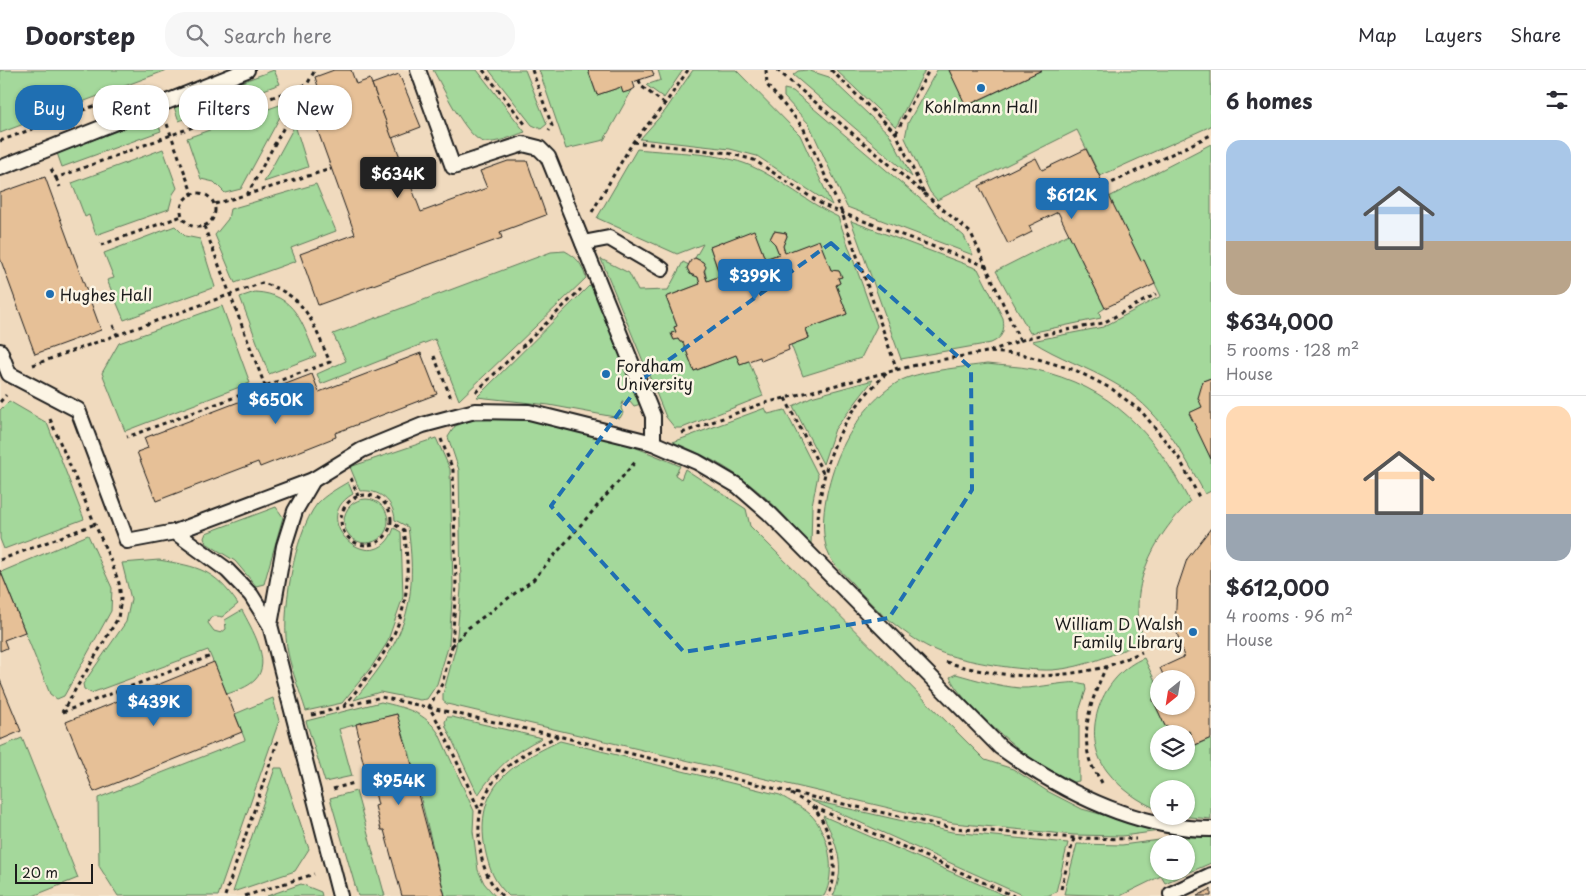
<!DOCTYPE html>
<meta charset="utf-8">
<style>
body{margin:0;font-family:"Playpen Sans",sans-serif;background:#f7f7f7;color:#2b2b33;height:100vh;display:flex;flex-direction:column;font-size:19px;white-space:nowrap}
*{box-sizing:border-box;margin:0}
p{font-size:16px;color:#7c7c81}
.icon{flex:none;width:28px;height:28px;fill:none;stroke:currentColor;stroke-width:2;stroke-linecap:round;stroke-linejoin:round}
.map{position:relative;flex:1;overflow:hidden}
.details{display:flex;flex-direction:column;background:#fff;width:375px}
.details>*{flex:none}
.top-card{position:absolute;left:15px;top:15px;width:475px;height:45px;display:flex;gap:10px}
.needle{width:32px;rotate:210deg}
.buttons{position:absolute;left:1150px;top:600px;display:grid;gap:10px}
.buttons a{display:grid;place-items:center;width:45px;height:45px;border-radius:50%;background:#fff;box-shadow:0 1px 4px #0004;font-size:25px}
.scale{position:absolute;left:15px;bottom:12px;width:78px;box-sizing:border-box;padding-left:5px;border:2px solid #1c1c1c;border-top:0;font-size:14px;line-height:18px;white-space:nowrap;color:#1c1c1c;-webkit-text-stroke:4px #fcf5e5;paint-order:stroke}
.price{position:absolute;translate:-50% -42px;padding:0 11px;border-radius:5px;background:#1f6fb2;color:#fff;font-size:16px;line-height:32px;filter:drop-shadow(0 1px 2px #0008)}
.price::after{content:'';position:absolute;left:50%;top:30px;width:15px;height:11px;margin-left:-8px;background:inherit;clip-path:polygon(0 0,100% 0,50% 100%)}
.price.selected{background:#222;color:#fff}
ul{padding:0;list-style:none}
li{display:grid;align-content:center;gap:10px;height:265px;padding:0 15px}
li+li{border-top:1px solid #e1e1e2}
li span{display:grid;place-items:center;height:155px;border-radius:15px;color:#555}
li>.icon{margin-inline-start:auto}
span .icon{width:90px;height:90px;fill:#fffc;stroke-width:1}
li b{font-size:21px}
h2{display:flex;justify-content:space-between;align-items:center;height:60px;padding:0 15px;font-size:21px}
.chip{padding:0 18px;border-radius:20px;background:#fff;box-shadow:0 1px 4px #0004;font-size:18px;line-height:45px}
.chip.selected{background:#1f6fb2;color:#fff}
header{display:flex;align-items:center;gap:30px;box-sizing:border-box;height:70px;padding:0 25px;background:#fff;border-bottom:1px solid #e1e1e2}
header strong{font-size:24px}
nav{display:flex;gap:28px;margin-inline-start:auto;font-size:18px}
.search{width:350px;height:45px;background:#f7f7f7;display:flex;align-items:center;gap:12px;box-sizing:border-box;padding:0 18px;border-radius:20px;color:#7c7c81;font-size:19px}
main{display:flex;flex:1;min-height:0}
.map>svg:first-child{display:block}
.built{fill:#f0dabe;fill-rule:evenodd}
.green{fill:#a4d89b;stroke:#607a5c;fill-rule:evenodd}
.building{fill:#e6c097;stroke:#1c1c1c}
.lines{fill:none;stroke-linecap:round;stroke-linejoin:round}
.service-casing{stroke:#1c1c1c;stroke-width:18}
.path{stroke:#1c1c1c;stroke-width:3;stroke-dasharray:4 4;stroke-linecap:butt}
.service{stroke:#fcf5e5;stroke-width:14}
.marked{fill:none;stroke:#1f6fb2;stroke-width:4;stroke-dasharray:10 6;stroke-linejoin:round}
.poi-dot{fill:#1f6fb2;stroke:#fcf5e5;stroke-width:2}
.labels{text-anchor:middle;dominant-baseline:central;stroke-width:5;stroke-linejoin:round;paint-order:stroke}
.poi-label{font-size:16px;fill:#1c1c1c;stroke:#fcf5e5;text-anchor:start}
</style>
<header>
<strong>Doorstep</strong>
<div class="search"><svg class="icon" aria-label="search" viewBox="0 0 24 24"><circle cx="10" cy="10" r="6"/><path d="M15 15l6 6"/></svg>Search here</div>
<nav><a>Map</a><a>Layers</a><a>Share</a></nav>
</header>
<main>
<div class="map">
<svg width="1211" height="826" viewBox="0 0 1211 826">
<rect width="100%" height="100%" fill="#f5e5ce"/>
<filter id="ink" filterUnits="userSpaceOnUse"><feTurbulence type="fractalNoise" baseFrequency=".02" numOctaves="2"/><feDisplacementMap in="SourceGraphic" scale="10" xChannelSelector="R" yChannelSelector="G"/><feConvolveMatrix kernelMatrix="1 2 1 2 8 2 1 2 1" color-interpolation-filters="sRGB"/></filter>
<g filter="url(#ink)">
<path class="built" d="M0,0H1211V826H0ZM1159,609H1186V636H1159ZM1159,664H1186V691H1159ZM1159,719H1186V746H1159ZM1159,774H1186V801H1159Z"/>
<g class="green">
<polygon points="0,0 167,0 0,63"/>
<polygon points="274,0 280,14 179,51 174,37"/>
<path d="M433,0H477L525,62C513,66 496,74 484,72C466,68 443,17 433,0Z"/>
<polygon points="489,0 525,0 547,54 541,59 532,55"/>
<polygon points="539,0 588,0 597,25 621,17 623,22 632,20 604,70 566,79"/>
<polygon points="658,0 683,0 664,28 646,15 661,10"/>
<polygon points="693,0 736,0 800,65 832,135 757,86 730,79 640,69 665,41"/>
<polygon points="807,0 829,7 890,65 912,107 793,5 798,1"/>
<polygon points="836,0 925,0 896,57"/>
<polygon points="937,0 949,0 967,36 1042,0 1211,0 1211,56 1100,106 1077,60 937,130 930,122 905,68 908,53"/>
<polygon points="784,19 793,21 964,166 973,185 847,137 809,54 784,27"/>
<polygon points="288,32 241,119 225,123 214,112 201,109 187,68"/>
<polygon points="155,47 161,61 62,97 57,83"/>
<polygon points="295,55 308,97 264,112"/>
<path d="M1211,74V308L1203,311L1202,337L1190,343L1211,389V421L1205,424C1182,381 1158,337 1114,313C1087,297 1058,288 1032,271L1103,257L1161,226L1144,191H1141L1109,127Z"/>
<polygon points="163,79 177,118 173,124 169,139 96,165 89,145 85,147 72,113"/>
<path d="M637,79C672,83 720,82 751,96C781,109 808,133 838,147L877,256L861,288L803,306L791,275L809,268L806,259L847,244L836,215L840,213L838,208L842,207L839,201L831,200L819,171L785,183L783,176L787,166L786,163L774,161L770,169L775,174L779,184L765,189L754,161L710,177L720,206L707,211L703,192L695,188L703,174L677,184L597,148Z"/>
<polygon points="316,114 336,161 291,178 296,191 235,213 215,165 228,149 230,139"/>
<path d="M851,151L978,199L1003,248C1005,260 1003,268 991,273L901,289Z"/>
<polygon points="175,156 185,166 200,169 215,217 124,250 107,210 114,208 104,183"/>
<polygon points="1069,164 1105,238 1099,242 1101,248 1030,263 996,201"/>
<path d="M565,181C578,188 582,194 586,208L459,330L435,269L321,314L317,304L346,291L333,264L551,182Z"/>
<polygon points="601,189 629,203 638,221 668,220 683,192 689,195 687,198 690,204 698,207 700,214 666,227 677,256 674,257 676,262 671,264 674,270 678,269 680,272 683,272 694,301 736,285 740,294 749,291 763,326 682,358 675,358 666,347"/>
<polygon points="592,213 641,334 634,336 630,331 623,332 621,338 623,343 620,348 549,335 477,327"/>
<path d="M255,222C296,224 302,254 316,286L269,304L240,227Z"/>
<polygon points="222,236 250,313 125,361 102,303 119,273"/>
<path d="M987,294C1002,296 1018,296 1033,299C1113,317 1153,362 1190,432C1154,465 1124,523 1145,571C1116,583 1084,598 1052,600C1023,601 963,592 937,581C908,569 872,537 852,513C845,505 834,496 830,487C817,461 826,420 835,395C847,362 869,330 898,312C916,301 965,297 987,294Z"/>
<polygon points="873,310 835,359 823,394 793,336 811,327"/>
<polygon points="9,331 47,353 84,449 4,479 0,469 0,340"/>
<path d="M765,338L768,344L785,340L818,405L812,435L811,476C769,425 735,397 673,372Z"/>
<path d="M473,350C492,350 512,348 531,350C582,357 633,375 680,396L675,405L681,409L685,399L746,439L750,456L985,690L1013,699L1047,721L1082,739L1160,761L1122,766L1074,765L953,753L447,634L443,631V624L456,576L461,519L459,400L448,367L455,356Z"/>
<path d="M436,368L450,399L453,516L449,574L437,614L427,629L420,630L380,622L354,630C404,571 419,536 408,457L395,450C394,431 379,419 360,421L350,397Z"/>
<path d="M348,412L353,424C305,451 376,512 394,458L401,462L403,527L387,573L372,596L342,633L306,641C300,622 292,602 288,583C280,547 294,463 317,434C325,425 338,418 348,412Z"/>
<circle cx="366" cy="451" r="22"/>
<polygon points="276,437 283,447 264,514 256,516 235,491 206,473 204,468 206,463"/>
<polygon points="88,465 112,518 111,541 64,626 57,629 50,624 1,502"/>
<path d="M159,490C199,497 214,499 238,534L222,547C215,545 210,546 208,553L214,561L221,563L226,559L225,550L242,540C251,558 273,592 255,610C248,617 236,621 227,624L208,580L94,622L91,623L84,619L83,614L126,552L131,529L122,493Z"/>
<path d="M1144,588L1157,615L1153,630L1165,656L1182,663L1189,661L1196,675L1211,668V749L1178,746H1186V719H1159V740C1138,731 1121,719 1107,701C1078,663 1103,604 1144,588ZM1159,664H1186V691H1159Z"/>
<path d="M956,604C977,610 998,616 1020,618C1038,619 1071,609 1085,614L1086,620L1079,641V711L1073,712C1061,705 1047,699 1035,691C1015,678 958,629 950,607Z"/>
<polygon points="273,628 279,651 218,826 118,826 99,796 98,728 245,670 235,644"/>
<path d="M381,632C406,638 425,642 439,664L474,741L473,761L478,800L484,813L495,826H445L409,681H407L397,644L339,659L352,706L325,712L306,651Z"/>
<path d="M447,647H452L542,668C514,681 495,699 478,725L446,657L445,652Z"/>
<polygon points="22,668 78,808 33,826 0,826 0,677"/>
<path d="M560,671L780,725C789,731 802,737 810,744C829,762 837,803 824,826H509C494,812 489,799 485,779C474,718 510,694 560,671Z"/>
<polygon points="275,698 282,698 309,779 295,801 233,822"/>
<polygon points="356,721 385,826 358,826 330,728"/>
<polygon points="810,730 952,762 1068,773 1056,822 1047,826 1024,826"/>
<path d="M823,746L1006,826H833C847,797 836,772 823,746Z"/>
<path d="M1182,767H1211V793L1165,813L1161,806L1120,826L1064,824L1077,774L1122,775ZM1159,774H1186V801H1159Z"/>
<polygon points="301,814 321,822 322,826 267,826"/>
</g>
<g class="building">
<polygon points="334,0 351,0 356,14 370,9 421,142 487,118 480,101 508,91 527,91 546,145 500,162 502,168 318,235 300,184 355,164 307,31 321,26 315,7"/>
<polygon points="588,0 652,0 654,5 633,12 635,18 632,20 623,23 621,17 597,25"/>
<polygon points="949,0 1042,0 966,36"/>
<polygon points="399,4 421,57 392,68 372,14"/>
<polygon points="1086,79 1141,191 1144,190 1155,214 1105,238 1058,142 1029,156 1032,162 1008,174 979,116 1036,88 1042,100"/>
<polygon points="45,107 101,260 35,284 0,188 0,123"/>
<polygon points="754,160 765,189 779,184 775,174 770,169 774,161 786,163 787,166 783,176 785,183 819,170 831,200 839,201 842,207 838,208 840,213 836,215 847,244 806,259 809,268 788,276 789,280 761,291 760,287 740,294 736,285 694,301 683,272 680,272 678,269 674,270 671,263 676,262 674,257 677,256 666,227 700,214 698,207 690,204 687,198 691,190 695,188 703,192 706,197 704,201 707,211 720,206 710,177"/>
<polygon points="421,283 437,324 335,363 336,367 260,397 258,392 156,431 137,382 148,378 144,368 312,304 319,322"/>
<polygon points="1211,308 1211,389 1189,343 1202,337 1198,328 1203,311"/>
<polygon points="1211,458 1211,668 1195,675 1189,661 1183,663 1165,656 1153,630 1159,614 1159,636 1186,636 1186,609 1165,609 1160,598 1184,587 1175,556 1177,519 1187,489"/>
<polygon points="0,500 25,562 4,570 7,578 0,581"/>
<polygon points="214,592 242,662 94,722 66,652"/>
<polygon points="0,610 21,661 0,670"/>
<polygon points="397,644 413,698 411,698 445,826 402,826 384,760 381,760 375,736 378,735 372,710 368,710 357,668 359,667 356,654"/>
<polygon points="1211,819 1211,826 1197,826"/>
</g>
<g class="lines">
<g class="service-casing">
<g id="service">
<polyline points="418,0 453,97 523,74 539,78 548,87 653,346 653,373"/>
<polyline points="0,98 247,0"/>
<polyline points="583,173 609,168 662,199"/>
<polyline points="0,281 9,304 78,340 127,471 175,462 313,410"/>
<polyline points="175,462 227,500 251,525 270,555"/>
<polyline points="1171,824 1211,805"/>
<path d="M340,826L270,555L284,476L295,441L313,410L362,380L423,355L475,341L529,342L653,373L697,392L738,416L769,443L1000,677C1060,720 1135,759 1211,759"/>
</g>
</g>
<g class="path">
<polyline points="483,0 525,54"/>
<polyline points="532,0 552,56 549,61"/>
<polyline points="766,0 767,15 803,57 842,143 897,300"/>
<polyline points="777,0 971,163 1020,271"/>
<polyline points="831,0 896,63 924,123"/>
<polyline points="639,10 641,16 665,34"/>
<polyline points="167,54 192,123"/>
<polyline points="896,63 929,0"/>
<polyline points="0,71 145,17"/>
<polyline points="633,72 728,83 754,90 823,135 842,143 986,196"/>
<polyline points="51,99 56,108 308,14"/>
<polyline points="56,108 60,117"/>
<polyline points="1105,116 1211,65"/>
<circle cx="198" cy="140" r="17"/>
<polyline points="247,125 315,0"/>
<polyline points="215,134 331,99"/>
<polyline points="592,142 633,72 665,34 688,0"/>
<polyline points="204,156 265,316"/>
<polyline points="101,175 182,146"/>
<polyline points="113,255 117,265"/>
<polyline points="990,281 1031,267 1103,253 1156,224"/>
<polyline points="434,286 451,328"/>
<path d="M33,295L262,213C308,226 312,253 330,292L127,367"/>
<polyline points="476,322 581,219"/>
<polyline points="785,328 824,405"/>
<polyline points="0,332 6,325"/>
<polyline points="50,349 112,494 119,513 121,529 118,548 62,642"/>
<polyline points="682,363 761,334 928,292 987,282 1021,284 1075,300 1112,319 1142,342 1179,388 1199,427"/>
<polyline points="441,369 453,400 456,515 452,576 442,614 429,637 441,657 480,742"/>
<polyline points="351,408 358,426"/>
<circle cx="366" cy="450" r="25"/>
<path d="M817,464C820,396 837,349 887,303"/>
<polyline points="0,490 95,454"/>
<polyline points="452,576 468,558 533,510 637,390"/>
<path d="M946,592C1003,609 1048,610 1106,597"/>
<path d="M344,636C394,575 416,543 404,460L392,453"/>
<polyline points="63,642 211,586"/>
<polyline points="312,645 381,627 558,666 789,722 953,758 1074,768 1136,769"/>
<path d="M1102,713C1098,705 1091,697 1089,688C1081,656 1093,626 1106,597L1142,582"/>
<polyline points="333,719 354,713"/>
<path d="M791,724C798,728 810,733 815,739C832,762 841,800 828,826"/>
<polyline points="814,737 1014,826"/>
<polyline points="1061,819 1074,768"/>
<polyline points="225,826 278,670"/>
<polyline points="245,826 314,804"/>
<path d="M502,826C489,813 482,796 480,778C472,714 507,691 558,666"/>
</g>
<use href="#service" class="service"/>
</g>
</g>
<path class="marked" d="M831,173L971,298L972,420L889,548L684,582L551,436L645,307Z"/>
<g class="poi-dot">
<circle cx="981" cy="18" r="5"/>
<circle cx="50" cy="224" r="5"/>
<circle cx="606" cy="304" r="5"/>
<circle cx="1193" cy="562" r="5"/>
</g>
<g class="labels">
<g class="poi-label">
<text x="981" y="36" text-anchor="middle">Kohlmann Hall</text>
<text x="60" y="224">Hughes Hall</text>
<text x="616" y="295">Fordham<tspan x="616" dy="18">University</tspan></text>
<text x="1183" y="553" text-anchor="end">William D Walsh<tspan x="1183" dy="18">Family Library</tspan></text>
</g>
</g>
</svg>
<div class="buttons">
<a><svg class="needle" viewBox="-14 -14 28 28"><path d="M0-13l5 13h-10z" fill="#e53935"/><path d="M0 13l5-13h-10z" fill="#7c7c81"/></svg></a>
<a><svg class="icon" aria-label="layers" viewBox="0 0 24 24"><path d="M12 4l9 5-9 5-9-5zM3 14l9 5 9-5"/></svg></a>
<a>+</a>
<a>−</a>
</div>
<div class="scale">20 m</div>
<b class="price selected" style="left:398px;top:129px">$634K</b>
<b class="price" style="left:1072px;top:150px">$612K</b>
<b class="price" style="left:755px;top:231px">$399K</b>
<b class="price" style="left:276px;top:355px">$650K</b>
<b class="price" style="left:154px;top:657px">$439K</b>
<b class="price" style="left:399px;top:736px">$954K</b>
<div class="top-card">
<a class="chip selected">Buy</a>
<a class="chip">Rent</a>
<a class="chip">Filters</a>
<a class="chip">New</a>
</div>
</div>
<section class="details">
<h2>6 homes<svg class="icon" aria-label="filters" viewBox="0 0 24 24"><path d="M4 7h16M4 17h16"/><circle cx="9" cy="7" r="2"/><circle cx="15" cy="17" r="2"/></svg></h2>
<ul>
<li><span style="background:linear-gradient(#a9c7e8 65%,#b9a48a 0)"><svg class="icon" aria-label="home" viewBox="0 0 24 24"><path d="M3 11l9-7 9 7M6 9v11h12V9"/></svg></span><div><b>$634,000</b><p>5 rooms · 128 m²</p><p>House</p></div></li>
<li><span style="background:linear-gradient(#ffd9b3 70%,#9aa5b1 0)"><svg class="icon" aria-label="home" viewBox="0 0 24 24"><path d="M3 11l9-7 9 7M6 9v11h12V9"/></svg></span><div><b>$612,000</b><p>4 rooms · 96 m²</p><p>House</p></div></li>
</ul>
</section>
</main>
